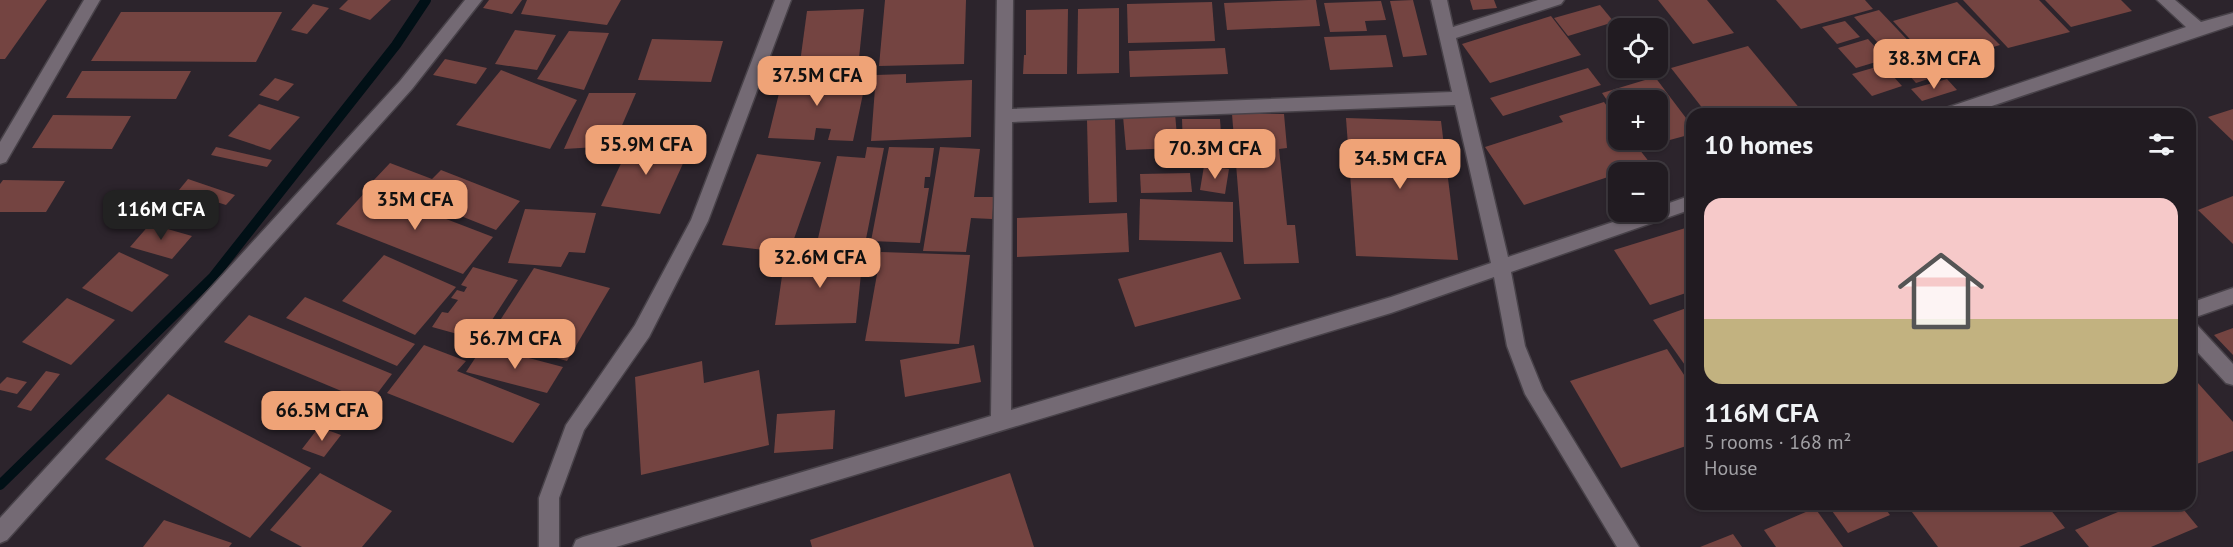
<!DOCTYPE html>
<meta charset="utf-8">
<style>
body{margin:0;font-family:"PT Sans",sans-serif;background:#29242a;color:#f1f3f6;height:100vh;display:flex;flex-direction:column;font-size:22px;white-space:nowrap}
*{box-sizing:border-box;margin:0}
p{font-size:20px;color:#a2a1a5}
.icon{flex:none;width:33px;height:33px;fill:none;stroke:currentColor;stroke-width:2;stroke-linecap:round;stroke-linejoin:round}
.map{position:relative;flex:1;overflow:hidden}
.drawer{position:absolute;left:1686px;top:108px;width:510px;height:402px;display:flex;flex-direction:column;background:#211b21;border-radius:18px;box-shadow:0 2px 4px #0004,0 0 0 2px #3e393f}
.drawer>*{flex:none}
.buttons{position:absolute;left:1608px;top:18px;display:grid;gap:12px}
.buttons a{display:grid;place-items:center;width:60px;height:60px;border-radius:12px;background:#211b21;box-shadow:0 2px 4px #0004,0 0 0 2px #3e393f;font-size:30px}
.price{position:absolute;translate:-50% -51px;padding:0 14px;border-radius:12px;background:#efa377;color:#111;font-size:20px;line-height:39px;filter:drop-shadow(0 2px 3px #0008)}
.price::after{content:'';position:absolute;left:50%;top:36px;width:18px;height:14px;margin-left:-9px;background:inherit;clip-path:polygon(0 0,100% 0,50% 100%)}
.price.selected{background:#222;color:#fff}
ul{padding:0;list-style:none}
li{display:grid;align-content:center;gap:12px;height:318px;padding:0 18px}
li+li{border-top:2px solid #3e393f}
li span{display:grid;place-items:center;height:186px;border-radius:18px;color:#555}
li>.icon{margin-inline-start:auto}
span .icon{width:108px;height:108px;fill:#fffc;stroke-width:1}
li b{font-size:26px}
h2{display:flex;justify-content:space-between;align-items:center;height:72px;padding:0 18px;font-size:26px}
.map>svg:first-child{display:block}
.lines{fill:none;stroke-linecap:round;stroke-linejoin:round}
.stream{stroke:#011016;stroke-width:10}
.building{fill:#744441}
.minor-casing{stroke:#484249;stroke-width:3}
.minor{fill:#746a74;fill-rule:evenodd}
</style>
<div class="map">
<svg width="2233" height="547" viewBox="0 0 2233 547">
<rect width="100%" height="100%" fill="#2c242c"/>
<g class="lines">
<polyline class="stream" points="0,485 213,277 396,45 426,0"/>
</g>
<g class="building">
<polygon points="0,0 47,0 5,59 0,59"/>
<polygon points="348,0 391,0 370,20 339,9"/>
<polygon points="489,0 522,0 512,14 483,8"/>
<polygon points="527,0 621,0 607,25 521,14"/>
<polygon points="885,0 966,0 964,64 879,66"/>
<polygon points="1308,0 1316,0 1320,26 1227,30 1224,3"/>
<polygon points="1413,0 1427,55 1403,57 1390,1"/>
<polygon points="1470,0 1494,0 1497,8 1473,10"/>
<polygon points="1658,0 1707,0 1734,33 1693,44"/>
<polygon points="1776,0 1865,0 1873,9 1801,29"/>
<polygon points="1963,0 2039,0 2070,32 2008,48"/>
<polygon points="2045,0 2121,0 2132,11 2071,27"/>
<polygon points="1381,1 1386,20 1365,21 1367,31 1330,32 1324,3"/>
<polygon points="1212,2 1215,41 1128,43 1127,4"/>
<polygon points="1957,2 2000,45 1934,65 1893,21"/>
<polygon points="313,4 329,8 307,34 291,30"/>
<polygon points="1600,5 1614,22 1568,36 1554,18"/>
<polygon points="1119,8 1119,73 1077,74 1078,9"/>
<polygon points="864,9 858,68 799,70 807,11"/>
<polygon points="1068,9 1067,74 1023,74 1024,55 1026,55 1026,10"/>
<polygon points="1879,10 1917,50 1891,57 1854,17"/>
<polygon points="121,12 282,12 256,62 91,61"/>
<polygon points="1551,16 1581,55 1490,83 1462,44"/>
<polygon points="1845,21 1860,37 1837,44 1822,27"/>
<polygon points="515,30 556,35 537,70 495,64"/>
<polygon points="569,31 609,33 584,90 537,79"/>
<polygon points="1386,35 1393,67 1330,70 1324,37"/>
<polygon points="652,39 723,41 711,82 638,80"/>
<polygon points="1868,39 1886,59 1856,68 1838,48"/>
<polygon points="1748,46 1801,110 1789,114 1707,114 1671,68"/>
<polygon points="1225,48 1228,74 1130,77 1129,51"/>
<polygon points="1919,52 1940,75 1916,83 1895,59"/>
<polygon points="445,59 487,68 476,84 433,75"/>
<polygon points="1883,65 1902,86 1872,96 1852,74"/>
<polygon points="1588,68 1601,85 1503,116 1490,98"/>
<polygon points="501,70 577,100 550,149 456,125"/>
<polygon points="82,71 191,71 176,99 66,98"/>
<polygon points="784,73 831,74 828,83 842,84 844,75 867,75 853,141 828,140 831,129 816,128 814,140 768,138"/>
<polygon points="906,74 906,83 972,80 971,137 871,141 876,75"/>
<polygon points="1655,77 1692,126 1692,134 1666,141 1661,134 1658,135 1658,100 1618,100 1618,116 1602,93"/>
<polygon points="275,78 294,84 278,101 259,95"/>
<polygon points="1947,79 1957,90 1922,101 1911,89"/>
<polygon points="589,93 636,93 613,146 564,149"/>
<polygon points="1604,102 1618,121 1618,140 1632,140 1650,163 1524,205 1485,147 1563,122 1559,116"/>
<polygon points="259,104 300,117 270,150 228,136"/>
<polygon points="2233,109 2233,141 2208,117"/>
<polygon points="1175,113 1178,148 1126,150 1123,116"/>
<polygon points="1232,114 1284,114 1287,148 1279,149 1287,225 1295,225 1299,263 1244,264"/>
<polygon points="53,115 131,116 112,149 32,148"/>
<polygon points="1346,118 1441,121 1458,260 1356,256"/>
<polygon points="1115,119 1117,202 1089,203 1087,120"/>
<polygon points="1182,119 1220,119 1222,148 1183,149"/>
<polygon points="633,138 691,146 660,214 601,206"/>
<polygon points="216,147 272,160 267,167 211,155"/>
<polygon points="867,147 884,148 864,249 816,247 837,156 865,158"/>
<polygon points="889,147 934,148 930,177 925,177 924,188 929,188 920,243 871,241"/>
<polygon points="940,147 980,149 974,197 994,197 992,219 971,218 966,252 923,251"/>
<polygon points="757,154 821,162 789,253 722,245"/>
<polygon points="390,163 432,179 441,170 520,201 496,230 373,181"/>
<polygon points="1204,166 1229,169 1225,194 1200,190"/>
<polygon points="1190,173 1192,192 1141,193 1140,174"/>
<polygon points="188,179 235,195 226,205 179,190"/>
<polygon points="3,180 65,181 46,212 0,212 0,184"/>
<polygon points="368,189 493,237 463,274 336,224"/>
<polygon points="2233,196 2233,244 2198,210"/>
<polygon points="1140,199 1233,202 1233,242 1139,240"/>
<polygon points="169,204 209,220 200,229 160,212"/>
<polygon points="525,209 596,213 585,253 569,252 561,267 508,263"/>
<polygon points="1127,213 1129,252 1017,257 1017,218"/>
<polygon points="150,224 192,236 172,259 130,247"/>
<polygon points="1692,226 1692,291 1650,305 1614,250"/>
<polygon points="119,252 169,275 132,312 82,288"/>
<polygon points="881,252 970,255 959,344 865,341"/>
<polygon points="1221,252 1241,299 1135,327 1118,279"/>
<polygon points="863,254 856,323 775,325 785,255"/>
<polygon points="384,255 456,287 415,335 342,301"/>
<polygon points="473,267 518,280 479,340 432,327 442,312 448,313 458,300 451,298 457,290 464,292 467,287 461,285"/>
<polygon points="534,268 610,288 567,361 488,339"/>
<polygon points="305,297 415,344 397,366 286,318"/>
<polygon points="67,298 115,320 71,365 22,342"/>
<polygon points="1692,306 1692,375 1653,320"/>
<polygon points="249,315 392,374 370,403 224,342"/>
<polygon points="2233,328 2233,355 2214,335"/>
<polygon points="424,345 466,361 457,371 540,404 513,443 387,393"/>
<polygon points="974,345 981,382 905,397 900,360"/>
<polygon points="483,346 563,367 547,393 466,372"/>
<polygon points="1667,349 1692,387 1692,444 1621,468 1570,381"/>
<polygon points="702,361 704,383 759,370 769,445 641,475 635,377"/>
<polygon points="46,371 60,374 31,411 17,407"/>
<polygon points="7,377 27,382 17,394 0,390 0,384"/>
<polygon points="2197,382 2233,422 2233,451 2191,466 2190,385"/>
<polygon points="168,394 311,468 250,538 105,459"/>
<polygon points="835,410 833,449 774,453 777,414"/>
<polygon points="319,427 341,435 324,457 302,449"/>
<polygon points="320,473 392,511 362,547 302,547 270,530"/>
<polygon points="1010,473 1034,547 812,547 810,540"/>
<polygon points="1827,504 1882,504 1890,515 1848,533"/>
<polygon points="1906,504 2046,504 2065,528 2019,547 1938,547"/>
<polygon points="2137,504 2179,504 2198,527 2151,547 2089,547 2075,530"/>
<polygon points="1815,508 1843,547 1776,547 1764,530"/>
<polygon points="164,520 232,543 229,547 143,547"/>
<polygon points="1733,534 1742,547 1700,547"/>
</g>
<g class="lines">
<g class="minor-casing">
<g id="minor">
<polygon points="84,0 100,0 6,162 0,164 0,142"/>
<polygon points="465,0 482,0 412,89 7,540 0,543 0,518 400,81"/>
<polygon points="775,0 791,0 708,221 649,337 584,430 559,498 559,547 539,547 539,498 566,425 635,325 691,220"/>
<path d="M997,0H1013L1012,109L1452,92L1431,0H1447L1453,27L1538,0H1564L1561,4L1456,38L1508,257L1643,212H1658V207L1692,195V209L1511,272L1525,346L1543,390L1639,547H1617L1525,394L1507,346L1494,277L1391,313L616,547H573L576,540L583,537L991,416ZM1455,105L1491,263L1391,297L1011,410L1012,122Z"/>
<polygon points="2157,0 2175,0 2201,22 2233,13 2233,25 1968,114 1941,114 1943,109 2186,27"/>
<polygon points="2233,288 2233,304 2190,319 2190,303"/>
<polygon points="2190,323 2197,325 2233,364 2233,385 2226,383 2190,344"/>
</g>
</g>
<use href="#minor" class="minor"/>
</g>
</svg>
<div class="buttons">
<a><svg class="icon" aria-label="locate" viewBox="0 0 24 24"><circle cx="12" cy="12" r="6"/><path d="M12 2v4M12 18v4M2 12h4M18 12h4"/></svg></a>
<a>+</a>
<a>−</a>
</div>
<b class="price" style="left:1934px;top:90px">38.3M CFA</b>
<b class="price" style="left:817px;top:107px">37.5M CFA</b>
<b class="price" style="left:646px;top:176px">55.9M CFA</b>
<b class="price" style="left:1215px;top:180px">70.3M CFA</b>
<b class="price" style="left:1400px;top:190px">34.5M CFA</b>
<b class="price" style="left:415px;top:231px">35M CFA</b>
<b class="price selected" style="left:161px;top:241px">116M CFA</b>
<b class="price" style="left:820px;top:289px">32.6M CFA</b>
<b class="price" style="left:515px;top:370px">56.7M CFA</b>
<b class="price" style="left:322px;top:442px">66.5M CFA</b>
<section class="drawer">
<h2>10 homes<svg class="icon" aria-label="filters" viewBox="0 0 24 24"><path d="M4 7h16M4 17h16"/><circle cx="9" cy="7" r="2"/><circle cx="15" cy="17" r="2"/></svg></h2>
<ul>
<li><span style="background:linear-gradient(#f6c9c9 65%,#c2b280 0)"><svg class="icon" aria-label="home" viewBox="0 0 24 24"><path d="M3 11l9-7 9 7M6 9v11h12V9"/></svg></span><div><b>116M CFA</b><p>5 rooms · 168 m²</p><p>House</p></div></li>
</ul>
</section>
</div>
